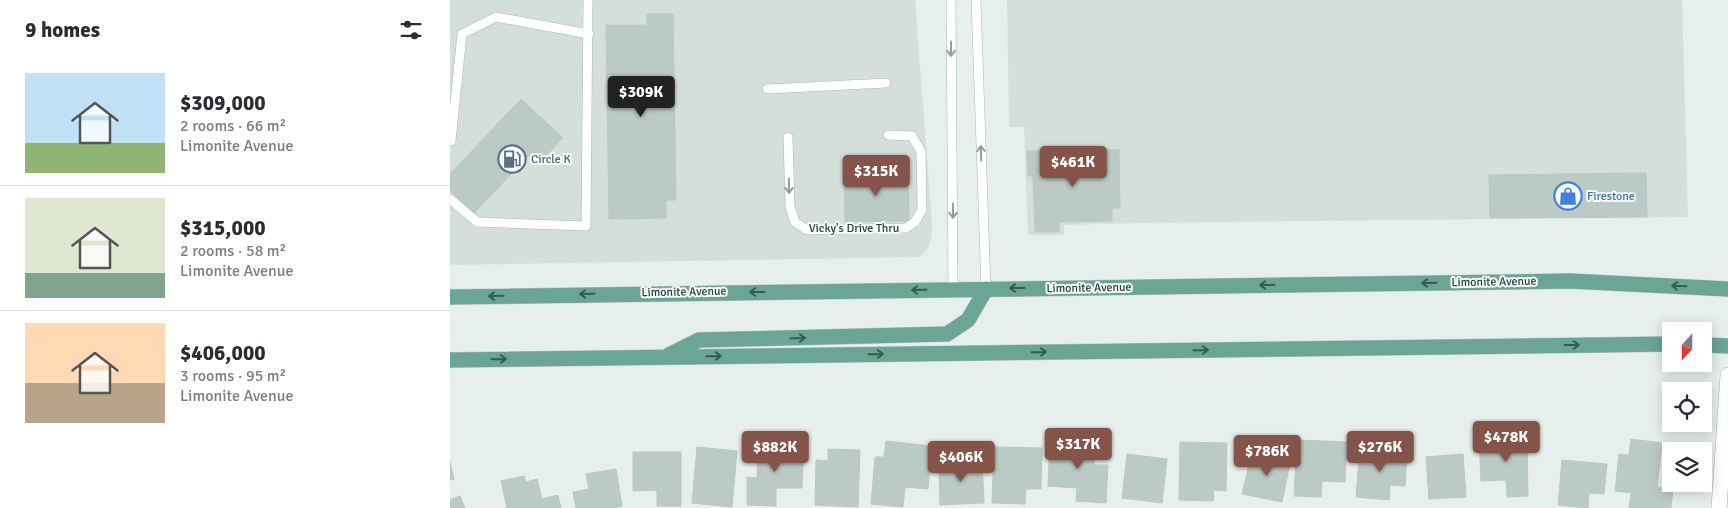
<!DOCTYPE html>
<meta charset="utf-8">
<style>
body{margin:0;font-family:Signika,sans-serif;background:#f2f2f3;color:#2b2b33;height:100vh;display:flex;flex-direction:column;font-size:19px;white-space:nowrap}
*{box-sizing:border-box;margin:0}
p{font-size:16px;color:#7c7c81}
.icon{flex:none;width:28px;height:28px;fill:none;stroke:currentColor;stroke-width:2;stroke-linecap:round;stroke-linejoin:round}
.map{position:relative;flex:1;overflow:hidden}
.sheet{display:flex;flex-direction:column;background:#fff;width:450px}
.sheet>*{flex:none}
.needle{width:32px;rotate:201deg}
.controls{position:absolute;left:1212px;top:322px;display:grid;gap:10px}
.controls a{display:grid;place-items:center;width:50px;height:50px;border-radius:0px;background:#fff;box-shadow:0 2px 12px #0003;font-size:25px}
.price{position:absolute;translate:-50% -42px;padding:0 11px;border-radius:5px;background:#855347;color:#fff;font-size:16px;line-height:32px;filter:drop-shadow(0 1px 2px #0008)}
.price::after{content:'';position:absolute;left:50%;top:30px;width:15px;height:11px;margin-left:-8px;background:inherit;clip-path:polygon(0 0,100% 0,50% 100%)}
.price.on{background:#222;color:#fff}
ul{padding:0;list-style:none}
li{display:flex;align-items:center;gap:15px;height:125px;padding:0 25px}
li+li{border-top:1px solid #e1e1e2}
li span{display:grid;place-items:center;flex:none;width:140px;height:100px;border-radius:0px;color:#555}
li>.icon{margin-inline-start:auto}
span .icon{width:60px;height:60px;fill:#fffc;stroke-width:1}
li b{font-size:21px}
h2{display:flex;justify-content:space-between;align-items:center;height:60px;padding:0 25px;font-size:21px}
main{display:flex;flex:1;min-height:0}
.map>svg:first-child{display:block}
.built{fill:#d4dfda}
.building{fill:#bbcac4;stroke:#b8c9c2}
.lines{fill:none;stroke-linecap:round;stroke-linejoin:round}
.lane-casing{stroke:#a8b8b2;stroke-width:10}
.street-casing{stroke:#a8b8b2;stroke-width:16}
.primary-casing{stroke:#c2cac8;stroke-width:16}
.lane{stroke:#fff;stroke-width:9}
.street{stroke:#fff;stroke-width:15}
.primary{stroke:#6aa596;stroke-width:15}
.oneway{stroke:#92a09c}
.oneway2{stroke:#365b51}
.labels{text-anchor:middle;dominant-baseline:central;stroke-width:4;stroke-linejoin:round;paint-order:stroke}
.service-label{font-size:12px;fill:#4e5e75;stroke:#f7fbf9;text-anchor:start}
.shop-label{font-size:12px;fill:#366cbe;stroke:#f7fbf9;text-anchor:start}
.street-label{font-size:12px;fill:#24423a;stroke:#f7fbf9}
</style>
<main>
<section class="sheet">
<h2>9 homes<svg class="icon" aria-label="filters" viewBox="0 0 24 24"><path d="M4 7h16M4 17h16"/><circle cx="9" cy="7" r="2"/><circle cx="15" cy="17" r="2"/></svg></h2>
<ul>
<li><span style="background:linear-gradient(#bfe0f5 70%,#8fb573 0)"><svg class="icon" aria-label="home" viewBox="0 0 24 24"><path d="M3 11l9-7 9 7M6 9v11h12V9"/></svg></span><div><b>$309,000</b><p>2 rooms · 66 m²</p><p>Limonite Avenue</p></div></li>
<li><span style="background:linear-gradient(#dfe7d0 75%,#7fa58c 0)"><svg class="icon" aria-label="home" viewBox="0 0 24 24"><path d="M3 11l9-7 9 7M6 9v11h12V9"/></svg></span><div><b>$315,000</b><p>2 rooms · 58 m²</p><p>Limonite Avenue</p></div></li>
<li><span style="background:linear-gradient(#ffd9b3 60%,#b9a48a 0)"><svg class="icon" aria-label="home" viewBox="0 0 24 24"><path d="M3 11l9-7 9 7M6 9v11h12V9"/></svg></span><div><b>$406,000</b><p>3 rooms · 95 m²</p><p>Limonite Avenue</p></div></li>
</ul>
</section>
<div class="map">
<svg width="1278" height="508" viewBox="0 0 1278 508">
<rect width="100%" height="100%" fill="#e6efeb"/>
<g class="built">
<polygon points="0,0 465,0 482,224 481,239 479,246 475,252 469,257 0,265"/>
<polygon points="557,0 1232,0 1238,217 691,223 614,225 614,235 578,235 574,127 559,127"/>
</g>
<g class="building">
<polygon points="197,14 223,14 226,200 216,200 216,218 159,219 156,25 197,25"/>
<polygon points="71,99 113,138 91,161 82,152 24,213 0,191 0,174"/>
<polygon points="613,150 613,161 647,160 647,150 669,150 670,208 662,208 662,221 609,222 609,232 585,232 583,176 578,176 577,151"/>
<polygon points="458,172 459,221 395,222 394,173"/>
<polygon points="1196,173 1197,217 1040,218 1039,175"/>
<polygon points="1077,437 1078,496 1057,497 1056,480 1031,481 1029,438"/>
<polygon points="600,439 645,441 644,465 658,465 656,503 626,501 627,488 598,486"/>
<polygon points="1181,439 1212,443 1207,487 1223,489 1221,508 1179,508 1181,493 1165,491 1169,454 1179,455"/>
<polygon points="847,440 897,442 895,482 872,481 871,497 844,496"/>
<polygon points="436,441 482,446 478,489 455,487 453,507 421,504 425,457 434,457"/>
<polygon points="730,442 777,443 776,491 764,490 763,501 729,500"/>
<polygon points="308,444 354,446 352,488 326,488 326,506 297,505 297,477 307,478"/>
<polygon points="247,447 287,451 282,507 242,503"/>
<polygon points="544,447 592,448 591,489 576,489 575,504 542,503"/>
<polygon points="910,448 957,452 955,486 940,485 939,500 906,497"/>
<polygon points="378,449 410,450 408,507 365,505 366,460 378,461"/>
<polygon points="802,451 841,459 832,502 792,494"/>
<polygon points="183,452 231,452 231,506 207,506 207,490 183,491"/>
<polygon points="677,454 717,459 712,503 672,498"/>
<polygon points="1013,454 1016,497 979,499 976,457"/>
<polygon points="1112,460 1157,464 1154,494 1139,493 1138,508 1108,505"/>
<polygon points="532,461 534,503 490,505 489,463"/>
<polygon points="0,462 4,479 0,480"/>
<polygon points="166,469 172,506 164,508 126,508 123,492 139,489 136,474"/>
<polygon points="74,476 76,482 87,479 92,499 108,495 111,508 57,508 51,481"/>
<polygon points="10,496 15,508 0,508 0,500"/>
</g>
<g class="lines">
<g class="lane-casing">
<g id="lane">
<polyline points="501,0 503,290"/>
<polyline points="526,0 536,289"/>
<polyline points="317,89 436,83"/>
<polyline points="338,137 340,207 345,222 357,230 456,228 465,222 472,210 471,151 462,136 438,135"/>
<polyline points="1,141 12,34 46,17 139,34"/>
<polyline points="0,199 27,222 136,226 138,0"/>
</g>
</g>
<g class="street-casing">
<polyline id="street" points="1269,508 1278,375"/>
</g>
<g class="primary-casing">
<g id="primary">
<polyline points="0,297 1120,281 1278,289"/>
<polyline points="1254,345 1278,346"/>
<polyline points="219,355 249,340 497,334 518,320 536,289"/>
<polyline points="0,360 1221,344"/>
</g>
</g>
<use href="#lane" class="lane"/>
<use href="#street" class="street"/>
<use href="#primary" class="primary"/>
</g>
<defs><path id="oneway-shaft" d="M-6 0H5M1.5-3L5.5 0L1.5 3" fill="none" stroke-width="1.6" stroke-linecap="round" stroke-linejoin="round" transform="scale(1.25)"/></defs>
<g class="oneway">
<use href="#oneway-shaft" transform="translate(501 49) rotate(90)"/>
<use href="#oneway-shaft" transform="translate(531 153) rotate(-92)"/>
<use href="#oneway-shaft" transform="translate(339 186) rotate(89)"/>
<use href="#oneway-shaft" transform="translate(503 211) rotate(90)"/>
</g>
<g class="oneway2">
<use href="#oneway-shaft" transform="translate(979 283) rotate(179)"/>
<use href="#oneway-shaft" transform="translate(817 285) rotate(179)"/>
<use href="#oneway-shaft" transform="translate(1229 286) rotate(-178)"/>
<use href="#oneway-shaft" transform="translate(567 288) rotate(179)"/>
<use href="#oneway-shaft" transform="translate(469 290) rotate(179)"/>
<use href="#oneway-shaft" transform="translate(307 292) rotate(179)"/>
<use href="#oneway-shaft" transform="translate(137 294) rotate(179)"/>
<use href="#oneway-shaft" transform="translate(46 296) rotate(179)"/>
<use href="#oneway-shaft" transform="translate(348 338) rotate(-1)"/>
<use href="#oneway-shaft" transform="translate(1122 345)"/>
<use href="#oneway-shaft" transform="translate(751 350) rotate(-1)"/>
<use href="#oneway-shaft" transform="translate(589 352) rotate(-1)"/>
<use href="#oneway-shaft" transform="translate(426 354) rotate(-1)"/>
<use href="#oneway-shaft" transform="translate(264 356) rotate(-1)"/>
<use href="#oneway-shaft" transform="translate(49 359) rotate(-1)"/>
</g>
<defs>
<g id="fuel-ring" transform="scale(1.4375)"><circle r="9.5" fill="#f7fbf9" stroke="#5c6f8a" stroke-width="1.5"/><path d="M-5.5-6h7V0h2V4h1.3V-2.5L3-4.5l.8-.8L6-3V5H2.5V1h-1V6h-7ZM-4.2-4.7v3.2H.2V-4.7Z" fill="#5c6f8a"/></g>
<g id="shop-ring" transform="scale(1.4375)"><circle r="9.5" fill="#f7fbf9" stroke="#3f7fe0" stroke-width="1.5"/><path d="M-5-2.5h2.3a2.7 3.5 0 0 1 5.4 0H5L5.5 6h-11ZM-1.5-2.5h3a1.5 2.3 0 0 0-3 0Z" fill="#3f7fe0"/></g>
</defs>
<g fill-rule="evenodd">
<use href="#fuel-ring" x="62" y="159"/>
<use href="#shop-ring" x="1118" y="196"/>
</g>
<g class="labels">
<g class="service-label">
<text x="81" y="159">Circle K</text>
</g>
<g class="shop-label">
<text x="1137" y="196">Firestone</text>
</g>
<g class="street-label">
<text x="404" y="228">Vicky's Drive Thru</text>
<text transform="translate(1044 282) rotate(-1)">Limonite Avenue</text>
<text transform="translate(639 288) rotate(-1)">Limonite Avenue</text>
<text transform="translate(234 292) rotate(-1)">Limonite Avenue</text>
</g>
</g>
</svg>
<div class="controls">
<a><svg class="needle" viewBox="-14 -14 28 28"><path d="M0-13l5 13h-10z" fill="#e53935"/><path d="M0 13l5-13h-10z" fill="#7c7c81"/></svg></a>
<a><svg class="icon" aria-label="locate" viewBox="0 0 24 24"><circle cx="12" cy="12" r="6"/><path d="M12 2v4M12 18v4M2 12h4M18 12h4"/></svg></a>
<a><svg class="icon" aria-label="layers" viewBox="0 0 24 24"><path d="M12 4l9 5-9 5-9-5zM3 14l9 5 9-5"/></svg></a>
</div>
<b class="price on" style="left:191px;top:118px">$309K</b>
<b class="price" style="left:623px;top:188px">$461K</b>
<b class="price" style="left:426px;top:197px">$315K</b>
<b class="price" style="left:1056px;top:463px">$478K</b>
<b class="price" style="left:628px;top:470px">$317K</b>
<b class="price" style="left:325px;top:473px">$882K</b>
<b class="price" style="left:930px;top:473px">$276K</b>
<b class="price" style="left:817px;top:477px">$786K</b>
<b class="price" style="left:511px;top:483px">$406K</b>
</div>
</main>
